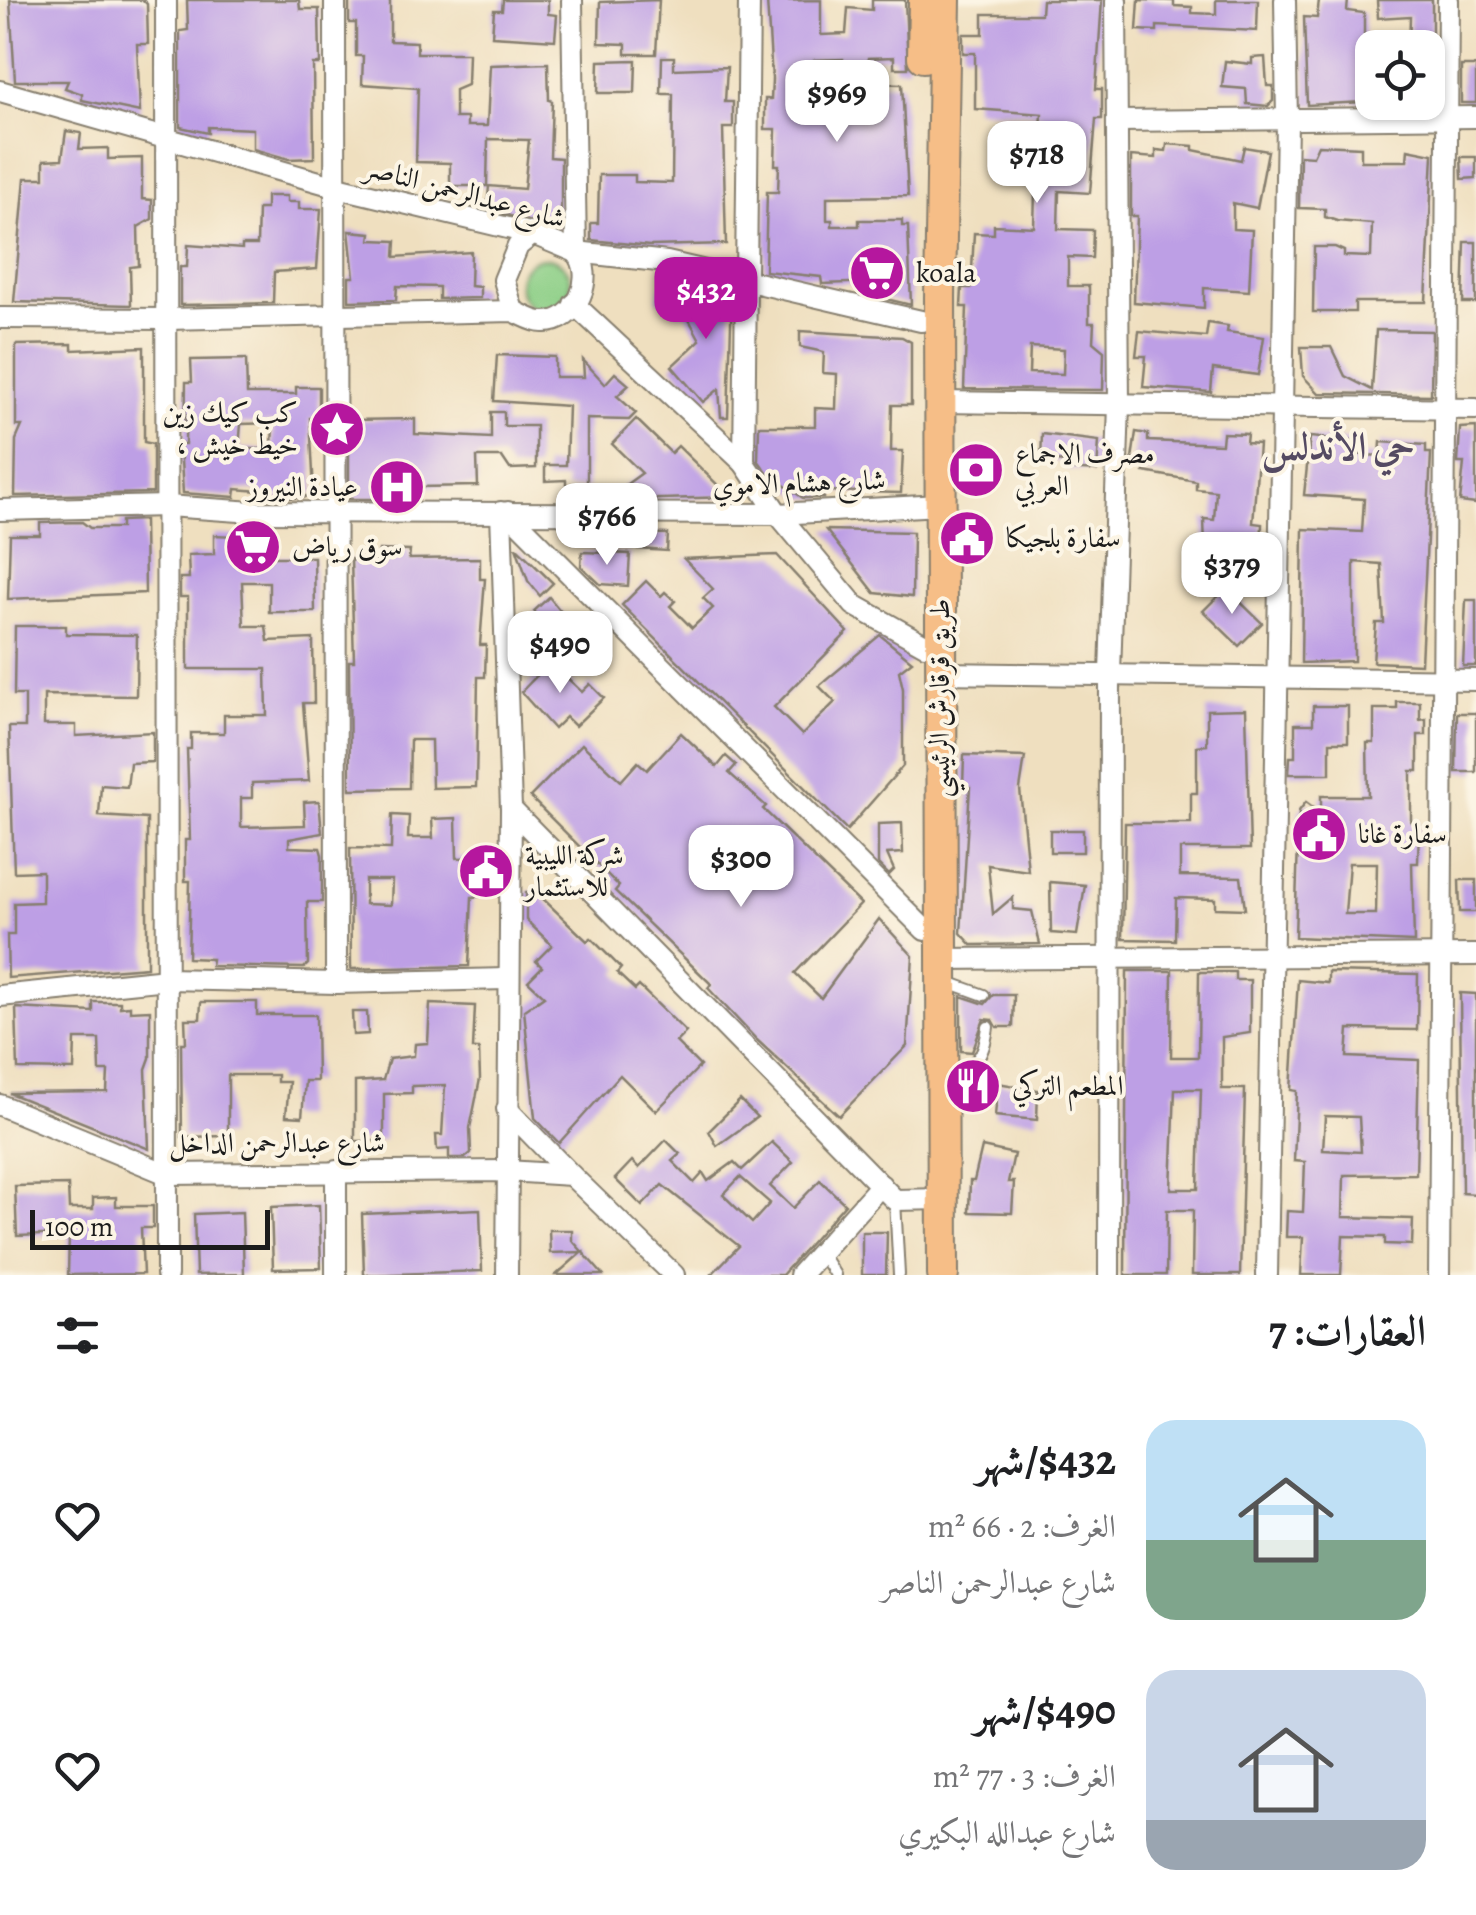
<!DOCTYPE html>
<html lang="ar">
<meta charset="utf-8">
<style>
body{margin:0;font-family:Alegreya,Amiri,serif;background:#f2f2f2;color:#202124;direction:rtl;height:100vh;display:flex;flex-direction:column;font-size:38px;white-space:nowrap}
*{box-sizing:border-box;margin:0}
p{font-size:32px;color:#757577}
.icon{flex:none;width:55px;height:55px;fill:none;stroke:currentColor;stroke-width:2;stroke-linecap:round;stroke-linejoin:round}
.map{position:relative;height:1275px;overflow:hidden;direction:ltr}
.sheet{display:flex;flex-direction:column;background:#fff;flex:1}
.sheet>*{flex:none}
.controls{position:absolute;left:1355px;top:30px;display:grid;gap:20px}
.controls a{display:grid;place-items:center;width:90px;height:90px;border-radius:20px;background:#fff;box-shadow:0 2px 8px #0004;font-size:50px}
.scale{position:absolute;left:30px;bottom:25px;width:240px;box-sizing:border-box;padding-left:10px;border:5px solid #1c1c1c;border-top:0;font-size:28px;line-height:35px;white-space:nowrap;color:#1c1c1c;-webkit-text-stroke:8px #fcf5e5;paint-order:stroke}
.price{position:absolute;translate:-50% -85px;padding:0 22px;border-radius:20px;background:#fff;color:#222;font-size:32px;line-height:65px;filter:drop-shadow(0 2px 5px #0008)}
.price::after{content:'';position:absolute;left:50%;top:60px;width:30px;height:22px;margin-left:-15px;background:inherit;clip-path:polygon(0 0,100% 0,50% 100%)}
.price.active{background:#b5179e;color:#fff}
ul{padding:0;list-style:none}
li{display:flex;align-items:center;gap:30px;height:250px;padding:0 50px}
li span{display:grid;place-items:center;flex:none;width:280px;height:200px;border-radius:30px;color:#555}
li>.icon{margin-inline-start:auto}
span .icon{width:120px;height:120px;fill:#fffc;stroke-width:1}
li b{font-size:42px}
h2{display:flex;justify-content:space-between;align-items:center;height:120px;padding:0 50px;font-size:42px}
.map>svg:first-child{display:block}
.green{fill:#8dcf87;stroke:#547652;stroke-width:2.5}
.building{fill:#bd9fe5;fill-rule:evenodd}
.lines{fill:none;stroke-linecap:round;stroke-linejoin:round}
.lane-casing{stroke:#867e6e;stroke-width:14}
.street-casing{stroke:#867e6e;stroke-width:24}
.primary-casing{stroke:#867e6e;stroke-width:34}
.lane{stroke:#fff;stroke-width:10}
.street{stroke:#fff;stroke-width:20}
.primary{stroke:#f6be87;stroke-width:30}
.labels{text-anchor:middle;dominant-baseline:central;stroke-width:8;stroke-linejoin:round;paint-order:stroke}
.street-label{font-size:28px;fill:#1c1c1c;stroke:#fcf5e5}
.poi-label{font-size:28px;fill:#1c1c1c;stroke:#fcf5e5;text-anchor:start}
.district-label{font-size:38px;font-weight:bold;fill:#544a62;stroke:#fcf5e5}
</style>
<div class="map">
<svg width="1476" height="1275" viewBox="0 0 1476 1275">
<rect width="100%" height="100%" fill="#fcf5e5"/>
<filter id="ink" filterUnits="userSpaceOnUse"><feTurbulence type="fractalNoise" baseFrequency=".01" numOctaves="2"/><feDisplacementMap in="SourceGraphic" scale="20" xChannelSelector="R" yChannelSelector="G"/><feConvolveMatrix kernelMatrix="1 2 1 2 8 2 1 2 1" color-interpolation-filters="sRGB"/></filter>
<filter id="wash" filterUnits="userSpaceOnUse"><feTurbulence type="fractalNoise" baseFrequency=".0048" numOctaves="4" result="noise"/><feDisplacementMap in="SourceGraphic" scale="40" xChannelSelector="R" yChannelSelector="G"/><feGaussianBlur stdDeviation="2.25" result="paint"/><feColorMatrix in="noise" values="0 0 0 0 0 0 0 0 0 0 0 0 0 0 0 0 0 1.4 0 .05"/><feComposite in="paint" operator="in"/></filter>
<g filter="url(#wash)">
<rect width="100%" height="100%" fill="#efdfbf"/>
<circle class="green" cx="545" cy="284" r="26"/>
<g id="blocks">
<g class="building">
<polygon points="10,0 143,0 147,4 148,44 137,44 140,112 82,100 82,94 65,88 68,81 15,81"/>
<polygon points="187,0 299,0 300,9 319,9 320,64 313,64 314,158 289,159 253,149 253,129 208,127 208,133 180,127 180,31 188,30"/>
<polygon points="390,0 390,41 417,42 417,53 468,53 467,85 455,90 455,118 467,118 467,126 487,126 490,65 548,63 549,100 552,101 550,157 561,158 561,231 487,209 489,186 524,189 529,140 488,139 487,186 450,186 450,163 416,162 418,88 362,84 363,56 356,56 356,23 349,23 349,1"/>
<polygon points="503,0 548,0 548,14 557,15 555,40 492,36 494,10 502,10"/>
<polygon points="659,0 656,54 626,54 626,44 599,43 600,2"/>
<path d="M821,0V35L846,34L848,8L872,10V0H905L908,68H894V57L868,58L867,83L902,84L908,196L827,197V220H832V226H859V220H902V226H908L911,305L874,296V282L822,284L821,277L765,271L767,192H778L779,165H775L776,129H765V99H771L772,79L767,1ZM843,59L842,99H814V60Z"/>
<path d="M1042,0H1102L1096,89H1102V119H1096L1090,193L1059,191L1058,229L1093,230L1092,258L1068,257V286H1089V323H1094L1093,342L1104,351L1103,390L964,389L967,307H961L962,288H971L974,233L994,234V225L1034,227L1035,192H1046L1047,171H1060L1061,145L1040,144L1042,114L975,109V53H963V34H983V14H1041ZM1030,347L1064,349L1063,374L1029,373Z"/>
<polygon points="1139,0 1174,1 1174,6 1192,7 1192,13 1216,14 1216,0 1258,0 1257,31 1157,26 1157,31 1137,30"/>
<polygon points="1319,0 1348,0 1347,11 1364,13 1364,102 1307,105 1304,17 1317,18"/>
<polygon points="1377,0 1432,0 1432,48 1409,48 1410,16 1378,18"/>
<polygon points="662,57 674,57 674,69 727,67 725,102 733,102 733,128 723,128 726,244 650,246 591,240 591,223 598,223 599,175 635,175 635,182 672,183 673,94 661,94"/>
<polygon points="1265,57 1267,86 1273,86 1273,101 1268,106 1247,104 1246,89 1222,87 1225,61 1252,64 1252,58"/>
<polygon points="636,60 635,93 598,93 599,61"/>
<rect x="1461" y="66" width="15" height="37"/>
<polygon points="66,131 81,133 79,149 108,148 108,159 142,158 142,199 152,200 152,219 138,227 139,266 130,267 131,305 14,302 25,178 44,178 44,160 62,159"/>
<polygon points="1167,144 1193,146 1193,150 1241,160 1244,147 1268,151 1257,208 1233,203 1233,229 1252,230 1249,291 1204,288 1204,308 1134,302 1137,216 1131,216 1131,156 1156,158 1156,150 1166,151"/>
<polygon points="1318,145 1361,147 1361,161 1407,161 1408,149 1433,154 1426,302 1355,302 1355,312 1313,312 1314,247 1335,247 1344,251 1344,256 1371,257 1372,224 1337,221 1325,217 1325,209 1299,208 1300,155 1313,156"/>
<polygon points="1461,157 1476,157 1476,178 1462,179"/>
<polygon points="266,196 287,196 287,202 299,202 299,209 321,209 317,269 274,272 273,303 180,305 180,267 187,267 188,245 242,249 242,245 257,245 258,209 266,209"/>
<polygon points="349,231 371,233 370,240 396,241 395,257 471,252 470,286 480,287 480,298 439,299 439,287 397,286 396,300 349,301 349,277 354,277"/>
<polygon points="1465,242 1476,242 1476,303 1463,303"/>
<polygon points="661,285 712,298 716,288 732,292 728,417 721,417 719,389 703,402 672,366 700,340 686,314 675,312 677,305 657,300"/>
<polygon points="1208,323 1228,326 1227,332 1264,337 1258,375 1213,369 1211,392 1143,387 1146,356 1136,356 1139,331 1206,337"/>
<polygon points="1376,330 1432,331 1431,395 1319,393 1303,376 1301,347 1331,347 1345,376 1372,390"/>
<polygon points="800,331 902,337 911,342 911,405 892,405 891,451 903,451 901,493 824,491 824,498 803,498 768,474 758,460 759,426 815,426 815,408 836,409 837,374 823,373 824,352 800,347"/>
<polygon points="72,344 72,350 144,347 144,442 153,444 153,493 15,496 16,440 22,426 16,426 16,345"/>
<polygon points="497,355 555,357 555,377 584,377 583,360 605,384 615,373 629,385 617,396 636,413 629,420 587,419 587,488 566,489 566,480 545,481 545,465 566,465 568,406 494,401"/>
<path d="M246,359L247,394H296V387H319V418H310L314,491L303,498H261L259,491L236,489L235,497L183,493L180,444H185L186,382H192L191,360ZM273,423L272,449H239L241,424Z"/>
<polygon points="491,412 504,412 504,426 536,426 536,468 510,469 502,457 477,457 478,486 416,487 416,494 406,494 406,499 349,499 349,420 415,419 415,434 491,438"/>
<polygon points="636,419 671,453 678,446 730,497 625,500 624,486 642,473 612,444"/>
<polygon points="1476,427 1476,504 1460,502 1464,463 1458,463 1460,428"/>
<polygon points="1136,432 1148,434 1148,441 1222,444 1223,433 1247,434 1246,443 1259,444 1253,523 1262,524 1260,581 1206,578 1204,519 1214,520 1216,491 1196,489 1196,481 1144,472 1145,462 1132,459"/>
<polygon points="1042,434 1099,441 1097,471 1066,469 1067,462 1041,460"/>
<polygon points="1310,437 1352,441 1351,454 1380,456 1381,442 1426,445 1426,453 1431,453 1421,664 1373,662 1376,623 1384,623 1381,564 1354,562 1354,661 1301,663 1303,529 1362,532 1364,499 1304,495"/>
<polygon points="144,520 145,593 8,599 10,535 40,535 40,523 82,522 90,528 121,528 121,521"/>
<polygon points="826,530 913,532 912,597 875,593"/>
<polygon points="639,533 668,534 667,551 638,549"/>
<polygon points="214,535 275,538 275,557 314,557 315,612 269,612 269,582 242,582 244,626 266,626 268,641 313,639 314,703 303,703 309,781 252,783 252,798 241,798 241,827 305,825 304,802 319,801 322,833 289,839 289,847 320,848 322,855 322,902 307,902 308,964 304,968 211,966 212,959 188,958 190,881 185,881 185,840 190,840 187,749 191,749 191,733 224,733 224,715 267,715 266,669 188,669 188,597 180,597 180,578 189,578 188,555 214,554"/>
<polygon points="516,547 553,583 540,596 528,581"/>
<polygon points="379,550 410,551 409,559 480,558 480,579 485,579 480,645 486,645 485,677 478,677 476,787 432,788 431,740 410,740 409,788 350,789 349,661 354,661 351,559 378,560"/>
<polygon points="582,552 630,554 628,586 600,584 581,566"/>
<polygon points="777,555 848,632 774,707 802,735 835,702 819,686 880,635 912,661 899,671 903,689 903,766 847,830 622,605 646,581 661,596 665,592 675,601 670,606 692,628 713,608 703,598 713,589 684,559"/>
<polygon points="1226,588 1262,623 1239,646 1203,611"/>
<polygon points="549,597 576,630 568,637 578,648 564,660 536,630 544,623 534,611"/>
<polygon points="1466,600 1476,600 1476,666 1463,666"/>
<polygon points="15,626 66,626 66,634 137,635 136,696 44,695 44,725 76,725 76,736 153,732 153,762 130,763 127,787 101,785 99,816 147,819 147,967 8,978 7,935 14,935 14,903 42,902 42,871 14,872 9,727 25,727 25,695 14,695"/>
<polygon points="555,657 568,670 563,674 582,692 590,684 604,698 575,726 566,717 554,729 521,692"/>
<path d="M1397,702H1420V720L1426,719V735H1418V771H1411V822H1419L1418,863H1412L1414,942L1295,937L1299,811L1306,802L1321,813V796H1368L1367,743H1374V709H1397ZM1349,863H1377L1376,914H1345Z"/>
<polygon points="1313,706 1348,706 1348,742 1330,742 1330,774 1289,774 1290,757 1295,757 1295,724 1313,724"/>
<polygon points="1246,709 1250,849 1180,849 1180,876 1241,877 1245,909 1215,908 1215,899 1176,898 1175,940 1123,939 1125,823 1191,823 1191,793 1197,793 1197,746 1207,745 1207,710"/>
<polygon points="1457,713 1476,713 1476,772 1456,772"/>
<polygon points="681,733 717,767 726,756 736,765 729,773 766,806 763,809 861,904 795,973 821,998 879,919 913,956 907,1046 839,1116 757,1040 708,988 711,984 615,891 619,886 530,797 582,744 621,781 638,762 647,770"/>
<polygon points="964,755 1025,757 1020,789 1028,871 988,865 993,914 1013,897 1013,909 1032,911 1040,944 972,945 961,933 970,787 963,787"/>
<path d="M392,815L409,816L408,838H433L432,819L456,818L457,858L482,857V875H490V896L472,897L469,966L351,969L350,848L391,849ZM365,880H392L391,905L365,904Z"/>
<polygon points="902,823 903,853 887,854 894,870 889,875 878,864 878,824"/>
<rect x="1050" y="830" width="33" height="22"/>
<polygon points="1459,880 1476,880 1476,912 1460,912"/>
<polygon points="1050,882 1085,885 1077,935 1051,933"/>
<polygon points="526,892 536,892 587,941 591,938 621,968 617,973 635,990 639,986 686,1032 676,1042 700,1066 656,1111 620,1075 559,1143 535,1118 524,1010 544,996 528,981 542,967 536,961 552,945 526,920"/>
<path d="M1127,971H1172L1171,1057H1198L1199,972H1235V980H1250V1033L1222,1037V1089H1245L1240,1275H1192L1193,1210H1167L1166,1275H1125ZM1175,1089H1201L1198,1189H1171Z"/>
<path d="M1328,972L1418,974L1417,1030L1349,1029L1347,1057L1419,1060L1416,1174L1344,1175L1343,1217L1413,1219L1412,1245L1385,1244V1237L1343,1236L1341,1275H1301L1303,1237H1286L1287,1211L1303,1212L1305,1162L1294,1161L1297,1091L1291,1090L1298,980L1328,983ZM1325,1116L1359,1117L1361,1152L1323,1150Z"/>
<polygon points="1460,993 1476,994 1476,1194 1462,1193"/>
<polygon points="993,995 1014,995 1013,1027 997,1027 993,1020 984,1019 972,1052 961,1051 961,996 985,1004"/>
<polygon points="93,1002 120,1002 120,1007 130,1006 130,1011 150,1010 150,1058 146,1069 149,1149 9,1093 107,1092 108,1071 100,1071 99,1039 75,1039 74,1070 18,1069 16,1008 93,1012"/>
<polygon points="201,1002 257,1002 257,1015 316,1015 317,1081 305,1081 302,1117 286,1116 289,1082 277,1082 277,1075 228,1075 228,1136 182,1137 181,1043 186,1043 185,1019 200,1019"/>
<polygon points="430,1004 475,1006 473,1049 479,1049 480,1079 470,1128 471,1153 465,1158 449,1158 449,1149 437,1150 436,1135 442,1135 445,1085 412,1086 412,1093 384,1094 384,1141 355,1141 355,1082 383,1080 389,1059 414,1056 415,1044 428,1043"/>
<polygon points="352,1012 367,1012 368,1034 353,1035"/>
<polygon points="998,1083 1038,1090 1037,1120 995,1116"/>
<polygon points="740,1100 757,1117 717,1146 709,1131"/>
<path d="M666,1140L680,1154L672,1161L694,1183L703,1173L708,1181L734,1162L742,1170L772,1142L793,1162L770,1186L793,1208L820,1180L845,1204L782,1275H711L739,1246L662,1185L642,1206L615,1179L632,1161L639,1168ZM740,1177L770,1203L752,1223L723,1195Z"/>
<polygon points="982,1147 1014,1154 1008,1182 1014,1182 1012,1213 969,1212 970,1181 974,1181"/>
<polygon points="68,1185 69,1209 93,1209 93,1198 116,1197 116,1206 153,1206 153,1228 141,1228 143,1274 68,1275 69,1234 17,1236 15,1186"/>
<polygon points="319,1205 321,1268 273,1269 271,1207"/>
<polygon points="480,1209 482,1271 364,1275 362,1214"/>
<polygon points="242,1212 244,1274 196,1275 194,1214"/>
<polygon points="549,1230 572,1230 572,1240 603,1275 556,1275 582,1252 550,1253"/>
<polygon points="862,1232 887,1232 886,1275 862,1275"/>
</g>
</g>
</g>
<g filter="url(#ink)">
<use href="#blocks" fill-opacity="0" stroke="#867e6e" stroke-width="2.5"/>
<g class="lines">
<g class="lane-casing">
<g id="lane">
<polyline points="948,982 984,995"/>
<path d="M948,1070C978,1067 984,1056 988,1027"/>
<polyline points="895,1200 899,1275"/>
<polyline points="821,1253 835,1275"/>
</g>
</g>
<g class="street-casing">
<g id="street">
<polyline points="166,0 167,1275"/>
<polyline points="335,0 336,983"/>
<polyline points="0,91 337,187 533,234 576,252 667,262 921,321"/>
<polyline points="1119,121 1476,117"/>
<polyline points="574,304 744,463 778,514 854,605 925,645"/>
<polyline points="513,311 504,280 518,246 533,234"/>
<path d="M0,318L167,319L513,311C523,315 533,322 543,322C577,324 597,275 576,252L572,0"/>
<polyline points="940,402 1476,409"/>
<polyline points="744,463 749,0"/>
<polyline points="0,510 167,506 254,512 778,514 940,505"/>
<polyline points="501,512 511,809 507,1275"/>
<polyline points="508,512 925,930"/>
<polyline points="941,673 1476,680"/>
<polyline points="511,809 895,1200 944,1199"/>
<polyline points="940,959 1476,955"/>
<polyline points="0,996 167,979 336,983 507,979"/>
<polyline points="0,1105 167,1174 507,1171 571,1175 674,1275"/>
<polyline points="507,1109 571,1175"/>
<polyline points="336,1171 336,1275"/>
<polyline points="800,1275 881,1185"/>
<polyline points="1109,1275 1110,673 1119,404 1116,0"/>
<polyline points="1267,1275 1287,121 1285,0"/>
<polyline points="1439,1275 1448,0"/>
</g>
</g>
<g class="primary-casing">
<g id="primary">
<polyline points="923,57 924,0"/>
<polyline points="943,1275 940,297 945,0"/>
</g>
</g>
<use href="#lane" class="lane"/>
<use href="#street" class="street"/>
<use href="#primary" class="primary"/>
</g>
</g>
<defs>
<g id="supermarket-disc" transform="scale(2.875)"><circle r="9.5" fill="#b5179e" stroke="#fcf5e5"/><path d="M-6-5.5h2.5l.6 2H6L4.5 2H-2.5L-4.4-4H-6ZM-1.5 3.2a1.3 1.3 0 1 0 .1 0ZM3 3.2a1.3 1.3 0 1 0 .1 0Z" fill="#fff"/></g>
<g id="sight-disc" transform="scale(2.875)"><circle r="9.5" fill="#b5179e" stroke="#fcf5e5"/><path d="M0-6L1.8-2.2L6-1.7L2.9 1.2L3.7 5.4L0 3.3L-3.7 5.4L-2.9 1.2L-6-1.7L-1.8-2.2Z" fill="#fff"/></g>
<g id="bank-disc" transform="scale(2.875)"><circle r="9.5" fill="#b5179e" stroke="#fcf5e5"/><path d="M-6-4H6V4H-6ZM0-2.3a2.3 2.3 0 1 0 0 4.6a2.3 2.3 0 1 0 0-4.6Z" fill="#fff"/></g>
<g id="hospital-disc" transform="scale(2.875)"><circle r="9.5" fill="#b5179e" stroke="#fcf5e5"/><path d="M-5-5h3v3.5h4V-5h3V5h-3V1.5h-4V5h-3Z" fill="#fff"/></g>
<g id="civic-disc" transform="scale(2.875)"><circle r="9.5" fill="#b5179e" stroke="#fcf5e5"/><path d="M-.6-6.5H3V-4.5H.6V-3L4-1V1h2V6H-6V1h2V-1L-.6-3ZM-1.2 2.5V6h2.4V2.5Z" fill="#fff"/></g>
<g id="restaurant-disc" transform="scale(2.875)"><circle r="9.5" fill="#b5179e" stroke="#fcf5e5"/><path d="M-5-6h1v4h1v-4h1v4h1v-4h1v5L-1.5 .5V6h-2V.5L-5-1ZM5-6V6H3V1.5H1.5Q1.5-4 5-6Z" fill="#fff"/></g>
</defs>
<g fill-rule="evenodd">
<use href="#supermarket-disc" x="877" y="273"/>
<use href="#sight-disc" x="337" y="429"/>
<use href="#bank-disc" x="976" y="470"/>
<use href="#hospital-disc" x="397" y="487"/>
<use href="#civic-disc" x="967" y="538"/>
<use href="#supermarket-disc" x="253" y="547"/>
<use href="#civic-disc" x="1319" y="834"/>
<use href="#civic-disc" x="486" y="871"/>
<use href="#restaurant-disc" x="973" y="1086"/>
</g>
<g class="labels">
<g class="street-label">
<text transform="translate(465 193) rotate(15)">شارع عبدالرحمن الناصر</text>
<text transform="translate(799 483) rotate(-2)">شارع هشام الاموي</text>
<text transform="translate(940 698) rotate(-90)">طريق قرقارش الرئيسي</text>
<text x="277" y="1143">شارع عبدالرحمن الداخل</text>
</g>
<g class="poi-label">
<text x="916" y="273">koala</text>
<text x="298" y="413" text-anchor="end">كب كيك زين<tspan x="298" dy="32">، خيط خيش</tspan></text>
<text x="1015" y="454">مصرف الاجماع<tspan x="1015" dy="32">العربي</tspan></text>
<text x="358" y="487" text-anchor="end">عيادة النيروز</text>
<text x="1006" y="538">سفارة بلجيكا</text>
<text x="292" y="547">سوق رياض</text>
<text x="1358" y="834">سفارة غانا</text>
<text x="525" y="855">شركة الليبية<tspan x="525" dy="32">للاستثمار</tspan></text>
<text x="1012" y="1086">المطعم التركي</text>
</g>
<g class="district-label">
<text x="1338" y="446">حي الأندلس</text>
</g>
</g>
</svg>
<div class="controls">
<a><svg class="icon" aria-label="locate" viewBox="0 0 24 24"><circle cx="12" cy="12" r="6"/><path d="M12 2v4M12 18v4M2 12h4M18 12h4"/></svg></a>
</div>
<div class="scale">100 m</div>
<b class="price" style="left:837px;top:145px">$969</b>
<b class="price" style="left:1037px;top:206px">$718</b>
<b class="price active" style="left:706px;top:342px">$432</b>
<b class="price" style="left:607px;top:568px">$766</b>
<b class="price" style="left:1232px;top:617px">$379</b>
<b class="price" style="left:560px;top:696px">$490</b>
<b class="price" style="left:741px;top:910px">$300</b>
</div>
<section class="sheet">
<h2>العقارات: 7<svg class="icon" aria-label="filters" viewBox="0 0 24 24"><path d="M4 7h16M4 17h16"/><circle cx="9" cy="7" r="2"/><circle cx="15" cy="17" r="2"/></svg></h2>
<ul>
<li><span style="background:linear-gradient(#bfe0f5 60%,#7fa58c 0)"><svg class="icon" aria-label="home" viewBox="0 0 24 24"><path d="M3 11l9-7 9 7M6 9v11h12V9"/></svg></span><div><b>$432/شهر</b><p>الغرف: 2 · 66 m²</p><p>شارع عبدالرحمن الناصر</p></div><svg class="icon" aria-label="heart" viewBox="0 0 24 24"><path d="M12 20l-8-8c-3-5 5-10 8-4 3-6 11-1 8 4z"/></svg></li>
<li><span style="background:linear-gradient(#c9d6e8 75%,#9aa5b1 0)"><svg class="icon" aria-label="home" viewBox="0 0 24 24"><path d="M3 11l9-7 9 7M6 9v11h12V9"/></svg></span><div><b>$490/شهر</b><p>الغرف: 3 · 77 m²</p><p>شارع عبدالله البكيري</p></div><svg class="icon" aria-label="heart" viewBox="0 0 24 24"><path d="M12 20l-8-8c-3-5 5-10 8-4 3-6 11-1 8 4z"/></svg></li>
</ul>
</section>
